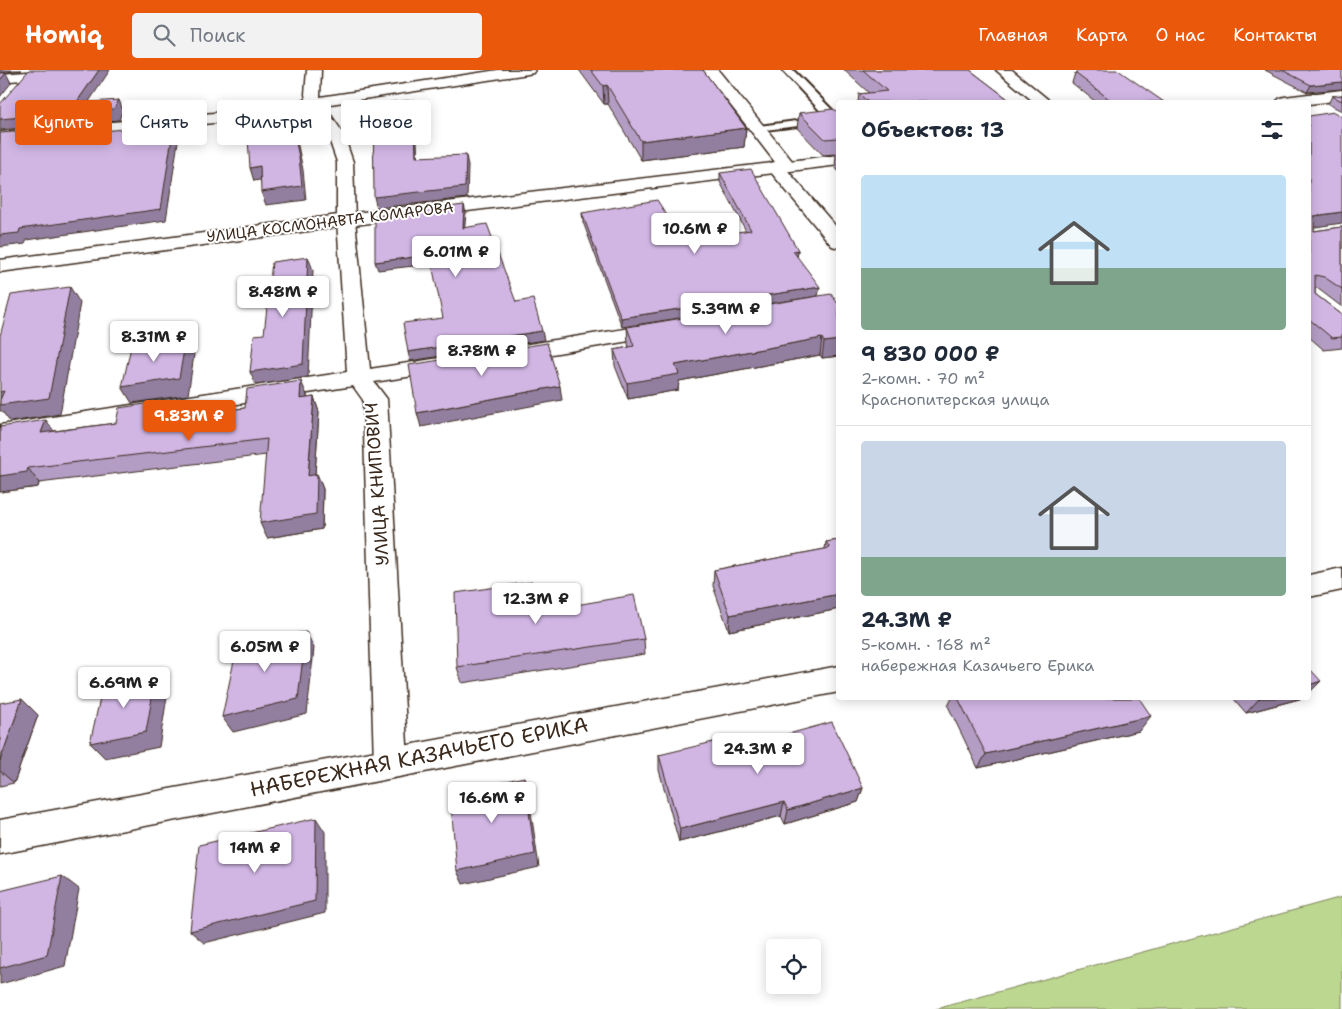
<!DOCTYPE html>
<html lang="ru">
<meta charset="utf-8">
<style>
body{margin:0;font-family:"Shantell Sans",sans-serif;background:#f2f2f3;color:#1f2937;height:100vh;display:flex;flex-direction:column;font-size:19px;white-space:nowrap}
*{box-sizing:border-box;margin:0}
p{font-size:16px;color:#747a83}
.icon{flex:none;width:28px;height:28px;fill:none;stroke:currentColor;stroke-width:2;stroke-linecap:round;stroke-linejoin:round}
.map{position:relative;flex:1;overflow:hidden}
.panel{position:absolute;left:836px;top:30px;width:475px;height:600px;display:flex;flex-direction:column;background:#fff;border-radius:5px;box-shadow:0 2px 12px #0003}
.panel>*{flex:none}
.hud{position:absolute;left:15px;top:30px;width:475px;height:45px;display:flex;gap:10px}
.fabs{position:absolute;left:766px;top:869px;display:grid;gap:10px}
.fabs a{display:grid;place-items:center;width:55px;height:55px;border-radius:5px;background:#fff;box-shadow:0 2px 12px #0003;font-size:25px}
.price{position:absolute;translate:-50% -42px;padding:0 11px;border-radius:5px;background:#fff;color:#222;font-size:16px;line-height:32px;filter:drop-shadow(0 1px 2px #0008)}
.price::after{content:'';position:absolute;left:50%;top:30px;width:15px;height:11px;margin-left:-8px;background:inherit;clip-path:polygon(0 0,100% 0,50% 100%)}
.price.on{background:#ea580c;color:#fff}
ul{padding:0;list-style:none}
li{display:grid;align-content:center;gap:10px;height:265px;padding:0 25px}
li+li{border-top:1px solid #e0e1e3}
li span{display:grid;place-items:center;height:155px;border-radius:5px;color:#555}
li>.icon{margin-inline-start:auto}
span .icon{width:90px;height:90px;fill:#fffc;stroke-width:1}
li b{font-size:21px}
h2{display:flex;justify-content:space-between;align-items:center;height:60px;padding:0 25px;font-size:21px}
.chip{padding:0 18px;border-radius:5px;background:#fff;box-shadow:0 2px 12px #0003;font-size:18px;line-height:45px}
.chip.on{background:#ea580c;color:#fff}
header{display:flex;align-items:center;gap:30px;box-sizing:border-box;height:70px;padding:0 25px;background:#ea580c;color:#fff}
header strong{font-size:24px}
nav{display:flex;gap:28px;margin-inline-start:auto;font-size:18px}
.search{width:350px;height:45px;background:#f2f2f3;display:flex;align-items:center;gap:12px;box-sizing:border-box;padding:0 18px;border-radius:5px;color:#747a83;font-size:19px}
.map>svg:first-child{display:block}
.green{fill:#bcd890;stroke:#7c8157}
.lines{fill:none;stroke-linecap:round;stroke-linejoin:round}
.lane-casing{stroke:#3b2a1e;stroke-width:4}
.street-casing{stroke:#3b2a1e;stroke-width:3}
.secondary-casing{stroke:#3b2a1e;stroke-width:3}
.lane{fill:#fff;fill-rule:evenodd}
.street{fill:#fff;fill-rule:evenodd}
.secondary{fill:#fff;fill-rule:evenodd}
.wall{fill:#b49dc4;stroke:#3b2a1e}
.shaded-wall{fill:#927fa0;stroke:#3b2a1e}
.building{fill:#d1b6e4;stroke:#3b2a1e}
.labels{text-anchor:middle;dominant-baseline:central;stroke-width:4;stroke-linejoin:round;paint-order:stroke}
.far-street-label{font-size:15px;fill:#3b2a1e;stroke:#fff}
.street-label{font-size:18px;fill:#3b2a1e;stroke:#fff}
.near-street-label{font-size:21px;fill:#3b2a1e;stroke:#fff}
</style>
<header>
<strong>Homiq</strong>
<div class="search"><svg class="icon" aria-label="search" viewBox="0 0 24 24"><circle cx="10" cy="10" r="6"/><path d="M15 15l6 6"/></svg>Поиск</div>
<nav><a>Главная</a><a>Карта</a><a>О нас</a><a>Контакты</a></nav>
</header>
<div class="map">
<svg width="1342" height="939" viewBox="0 0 1342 939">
<rect width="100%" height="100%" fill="#fff"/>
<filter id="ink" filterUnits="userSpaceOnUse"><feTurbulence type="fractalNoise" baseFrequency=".02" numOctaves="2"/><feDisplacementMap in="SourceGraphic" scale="10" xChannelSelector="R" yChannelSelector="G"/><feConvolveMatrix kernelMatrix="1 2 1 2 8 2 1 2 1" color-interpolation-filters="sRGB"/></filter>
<g filter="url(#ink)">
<polygon class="green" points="1342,827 1342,939 936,939"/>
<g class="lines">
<g class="lane-casing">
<polygon id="lane" points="782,0 793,0 839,47 839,57 829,51 824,53 755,61 753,59 755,57 759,56 826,47"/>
</g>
<g class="street-casing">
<g id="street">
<polygon points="307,0 321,0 320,27 498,0 535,0 533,3 528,4 324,35 343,63 353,92 355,150 370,299 446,287 454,289 457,294 454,299 446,301 374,312 387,329 408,692 403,703 391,707 379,703 374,692 363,330 353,316 0,371 0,355 347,302 337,150 337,92 327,63 310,38 259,49 0,72 0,62 259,39 306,30 305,24"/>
<polygon points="703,0 718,0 793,92 796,96 793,100 788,101 839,160 839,178 832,176 770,101 767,97 770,93 775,92"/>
<polygon points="996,0 1012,0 1051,32 1034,32"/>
<polygon points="27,2 32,3 34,6 32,9 0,12 0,4"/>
<polygon points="663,253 671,254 674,259 671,264 510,291 502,289 499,284 502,279 510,277"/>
</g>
</g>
<g class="secondary-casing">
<g id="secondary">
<polygon points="1342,20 1342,30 1309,34 1276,32 1279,29 1284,27"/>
<polygon points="839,85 839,95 346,156 0,202 0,190 346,144"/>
<polygon points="1342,498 1342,520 1309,527 1309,505"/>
<polygon points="839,596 839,622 0,784 0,750"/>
</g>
</g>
<use href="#lane" class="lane"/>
<use href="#street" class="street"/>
<use href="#secondary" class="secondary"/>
</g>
<g class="wall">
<polygon points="579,0 703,0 746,58 744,77 641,90 608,34 604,34"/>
<polygon points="844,0 970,0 1012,32 858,32 859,24 869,23"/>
<polygon points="1265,0 1342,0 1307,22"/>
<polygon points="1075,3 1164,32 1096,32 1072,13"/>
<polygon points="1342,25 1342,41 1328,34 1332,26"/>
<polygon points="839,42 839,102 835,97 836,84 823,85 797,58 799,43"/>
<polygon points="1309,46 1314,161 1342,157 1342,237 1317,218 1315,218 1315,224 1341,244 1342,244 1342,278 1324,280 1309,267"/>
<polygon points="720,103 798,180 797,187 622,257 583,152 582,143 683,170 746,161 720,112"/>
<polygon points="839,235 839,286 822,288 820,285 679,311 678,320 628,329 615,296 614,280 629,277 628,274 627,257"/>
<polygon points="307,325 307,328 314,327 319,342 315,405 317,404 323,419 322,459 267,468 266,385 39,413 38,417 0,422 0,357 54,361 185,344 245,338"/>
<polygon points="839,470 839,539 729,561 713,516 714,500 825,479 826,472"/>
<polygon points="535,529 536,542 644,569 645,584 462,613 457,597"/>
<polygon points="952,628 1139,628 1139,661 978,698 948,636"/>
<polygon points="1233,628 1303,628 1246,643"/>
<polygon points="0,633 38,645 14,713 0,716"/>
<polygon points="738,678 863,718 858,732 785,754 781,746 679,772 659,700 659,685"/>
</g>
<g class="shaded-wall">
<polygon points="0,0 22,0 0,3"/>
<polygon points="99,0 110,0 82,42 119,30 123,40 119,50 0,60 0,49 76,33"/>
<polygon points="6,3 11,13 0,27 0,10"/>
<polygon points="1342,12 1342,19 1307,22 1311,15"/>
<polygon points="607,15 608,34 604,34 603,16"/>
<polygon points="414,30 416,40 418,98 416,87"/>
<polygon points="291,49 295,61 303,100 306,130 266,135 261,122"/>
<polygon points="107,54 112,64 103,61"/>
<polygon points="174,54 179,65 166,150 27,170 25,174 0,177 0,165 20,159"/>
<polygon points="746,58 744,77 641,90 641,71"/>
<polygon points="466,85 468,96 467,128 377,138 374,127"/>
<polygon points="260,96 265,109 254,111 250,98"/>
<polygon points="464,135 466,143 464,166 463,158"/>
<polygon points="1342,142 1342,153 1309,158 1314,146"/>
<polygon points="798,180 797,189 793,181"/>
<polygon points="430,185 432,194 378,200 375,192"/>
<polygon points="308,187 313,200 308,307 256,315 250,302"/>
<polygon points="70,217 80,233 60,344 10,352 2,341 0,341 0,322"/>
<polygon points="820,217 818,226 622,257 621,248"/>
<polygon points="542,261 544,270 410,291 408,282"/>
<polygon points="822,268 820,285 679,311 678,320 628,329 627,313 675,295"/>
<polygon points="186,269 194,285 188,325 132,333 122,317"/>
<polygon points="839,270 839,286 822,288 824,272"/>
<polygon points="301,311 307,325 306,344 300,329"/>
<polygon points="560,316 562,330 421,357 417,343"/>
<polygon points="314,327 319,342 314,420 308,406"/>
<polygon points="178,329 185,344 175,345"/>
<polygon points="46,350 56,364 41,363"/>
<polygon points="28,398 39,413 38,417 0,422 0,406"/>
<polygon points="317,404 323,419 322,459 267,468 260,453"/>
<polygon points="532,512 535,529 538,558 535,542"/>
<polygon points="839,524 839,539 729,561 730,545"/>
<polygon points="306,562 314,578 307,644 233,662 222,647"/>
<polygon points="156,605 168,620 159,677 105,688 90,673"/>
<polygon points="1321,611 1309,623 1309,615"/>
<polygon points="1260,628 1303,628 1246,643"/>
<polygon points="22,629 38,645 14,713 0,701 0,691"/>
<polygon points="1151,646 1139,661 978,698 986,684"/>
<polygon points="524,707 528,721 539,797 463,814 457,801"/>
<polygon points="863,718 858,732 785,754 788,740"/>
<polygon points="784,732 781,746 679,772 680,759"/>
<polygon points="316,748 325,762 325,843 204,873 190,861"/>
<polygon points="62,806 79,819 65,896 0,914 0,898"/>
</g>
<g class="building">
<polygon points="29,0 99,0 76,33 119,30 114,39 0,49 0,34"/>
<polygon points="591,0 703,0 746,58 641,71 607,15 603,16"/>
<polygon points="863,0 970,0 1012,32 868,32 859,24 887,21"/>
<polygon points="1078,0 1118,0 1164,32 1113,32 1075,3"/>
<polygon points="1282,0 1342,0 1342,12 1311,15"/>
<polygon points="0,3 6,3 0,10"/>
<polygon points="1342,25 1342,31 1332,26"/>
<polygon points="414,30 416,87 466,85 465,117 374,127 373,34"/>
<polygon points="833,39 839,42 839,68 825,69 799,43"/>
<polygon points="1334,42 1342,47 1342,142 1314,146 1314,161 1342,157 1342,219 1324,207 1315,205 1315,224 1341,244 1342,244 1342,267 1332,268 1309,249 1309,46"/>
<polygon points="291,49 299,87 302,116 261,122 260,96 250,98 247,55"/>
<polygon points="107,54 103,61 174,54 161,139 20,159 19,163 0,165 0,63"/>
<polygon points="751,99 798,180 793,181 820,217 621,248 582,143 657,130 683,170 751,160 720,103"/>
<polygon points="464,135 463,158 487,154 516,232 533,229 542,261 408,282 403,253 443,248 430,185 375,192 375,146"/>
<polygon points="308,187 303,294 250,302 254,265 264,264 272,192"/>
<polygon points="70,217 49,328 0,335 0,330 4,321 0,322 0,266 11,225"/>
<polygon points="831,224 839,235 839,270 824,272 822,268 675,295 679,304 627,313 614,280 634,276 627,257"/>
<polygon points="186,269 179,308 122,317 131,277"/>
<polygon points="547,273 560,316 417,343 409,295"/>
<polygon points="301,311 300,329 314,327 308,406 317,404 316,444 260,453 267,369 28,398 27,402 0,406 0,357 46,350 41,363 116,353 119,338 178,329 175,345 245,338 247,319"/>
<polygon points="839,470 839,524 730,545 714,500 830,478 826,472"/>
<polygon points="532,512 535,542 634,525 644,569 457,597 455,523"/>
<polygon points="306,562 298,629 222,647 238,572"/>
<polygon points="1309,598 1321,611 1309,615"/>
<polygon points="156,605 146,662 90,673 103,615"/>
<polygon points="958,628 1139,628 1151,646 986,684"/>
<polygon points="22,629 0,691 0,633"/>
<polygon points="832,652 863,718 788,740 784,732 680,759 659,685 734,667 738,678"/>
<polygon points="524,707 535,784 457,801 450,724"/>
<polygon points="316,748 315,831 190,861 199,775"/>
<polygon points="62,806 47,885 0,898 0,821"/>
</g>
</g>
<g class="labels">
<g class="far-street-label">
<text transform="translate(330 152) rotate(-7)">УЛИЦА КОСМОНАВТА КОМАРОВА</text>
</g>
<g class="street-label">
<text transform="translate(377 414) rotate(-94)">УЛИЦА КНИПОВИЧ</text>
</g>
<g class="near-street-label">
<text transform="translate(419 687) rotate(-11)">НАБЕРЕЖНАЯ КАЗАЧЬЕГО ЕРИКА</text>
</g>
</g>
</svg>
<div class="fabs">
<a><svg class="icon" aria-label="locate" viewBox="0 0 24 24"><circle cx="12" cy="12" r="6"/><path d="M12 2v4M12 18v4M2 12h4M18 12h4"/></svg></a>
</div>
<b class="price" style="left:695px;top:185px">10.6M ₽</b>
<b class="price" style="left:456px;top:208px">6.01M ₽</b>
<b class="price" style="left:283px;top:248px">8.48M ₽</b>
<b class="price" style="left:726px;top:265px">5.39M ₽</b>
<b class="price" style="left:154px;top:293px">8.31M ₽</b>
<b class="price" style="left:482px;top:307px">8.78M ₽</b>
<b class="price on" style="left:189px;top:372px">9.83M ₽</b>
<b class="price" style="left:536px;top:555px">12.3M ₽</b>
<b class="price" style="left:265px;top:603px">6.05M ₽</b>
<b class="price" style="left:124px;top:639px">6.69M ₽</b>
<b class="price" style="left:758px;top:705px">24.3M ₽</b>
<b class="price" style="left:492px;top:754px">16.6M ₽</b>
<b class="price" style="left:255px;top:804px">14M ₽</b>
<div class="hud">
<a class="chip on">Купить</a>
<a class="chip">Снять</a>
<a class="chip">Фильтры</a>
<a class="chip">Новое</a>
</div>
<section class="panel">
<h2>Объектов: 13<svg class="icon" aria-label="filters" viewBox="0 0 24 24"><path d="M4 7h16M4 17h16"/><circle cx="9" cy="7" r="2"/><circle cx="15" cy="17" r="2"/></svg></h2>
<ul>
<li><span style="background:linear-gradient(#bfe0f5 60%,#7fa58c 0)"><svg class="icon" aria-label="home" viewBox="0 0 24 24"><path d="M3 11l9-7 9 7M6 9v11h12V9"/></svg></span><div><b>9 830 000 ₽</b><p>2-комн. · 70 m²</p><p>Краснопитерская улица</p></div></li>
<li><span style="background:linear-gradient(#c9d6e8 75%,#7fa58c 0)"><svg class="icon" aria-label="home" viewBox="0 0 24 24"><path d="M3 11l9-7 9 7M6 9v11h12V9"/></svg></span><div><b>24.3M ₽</b><p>5-комн. · 168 m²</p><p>набережная Казачьего Ерика</p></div></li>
</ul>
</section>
</div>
